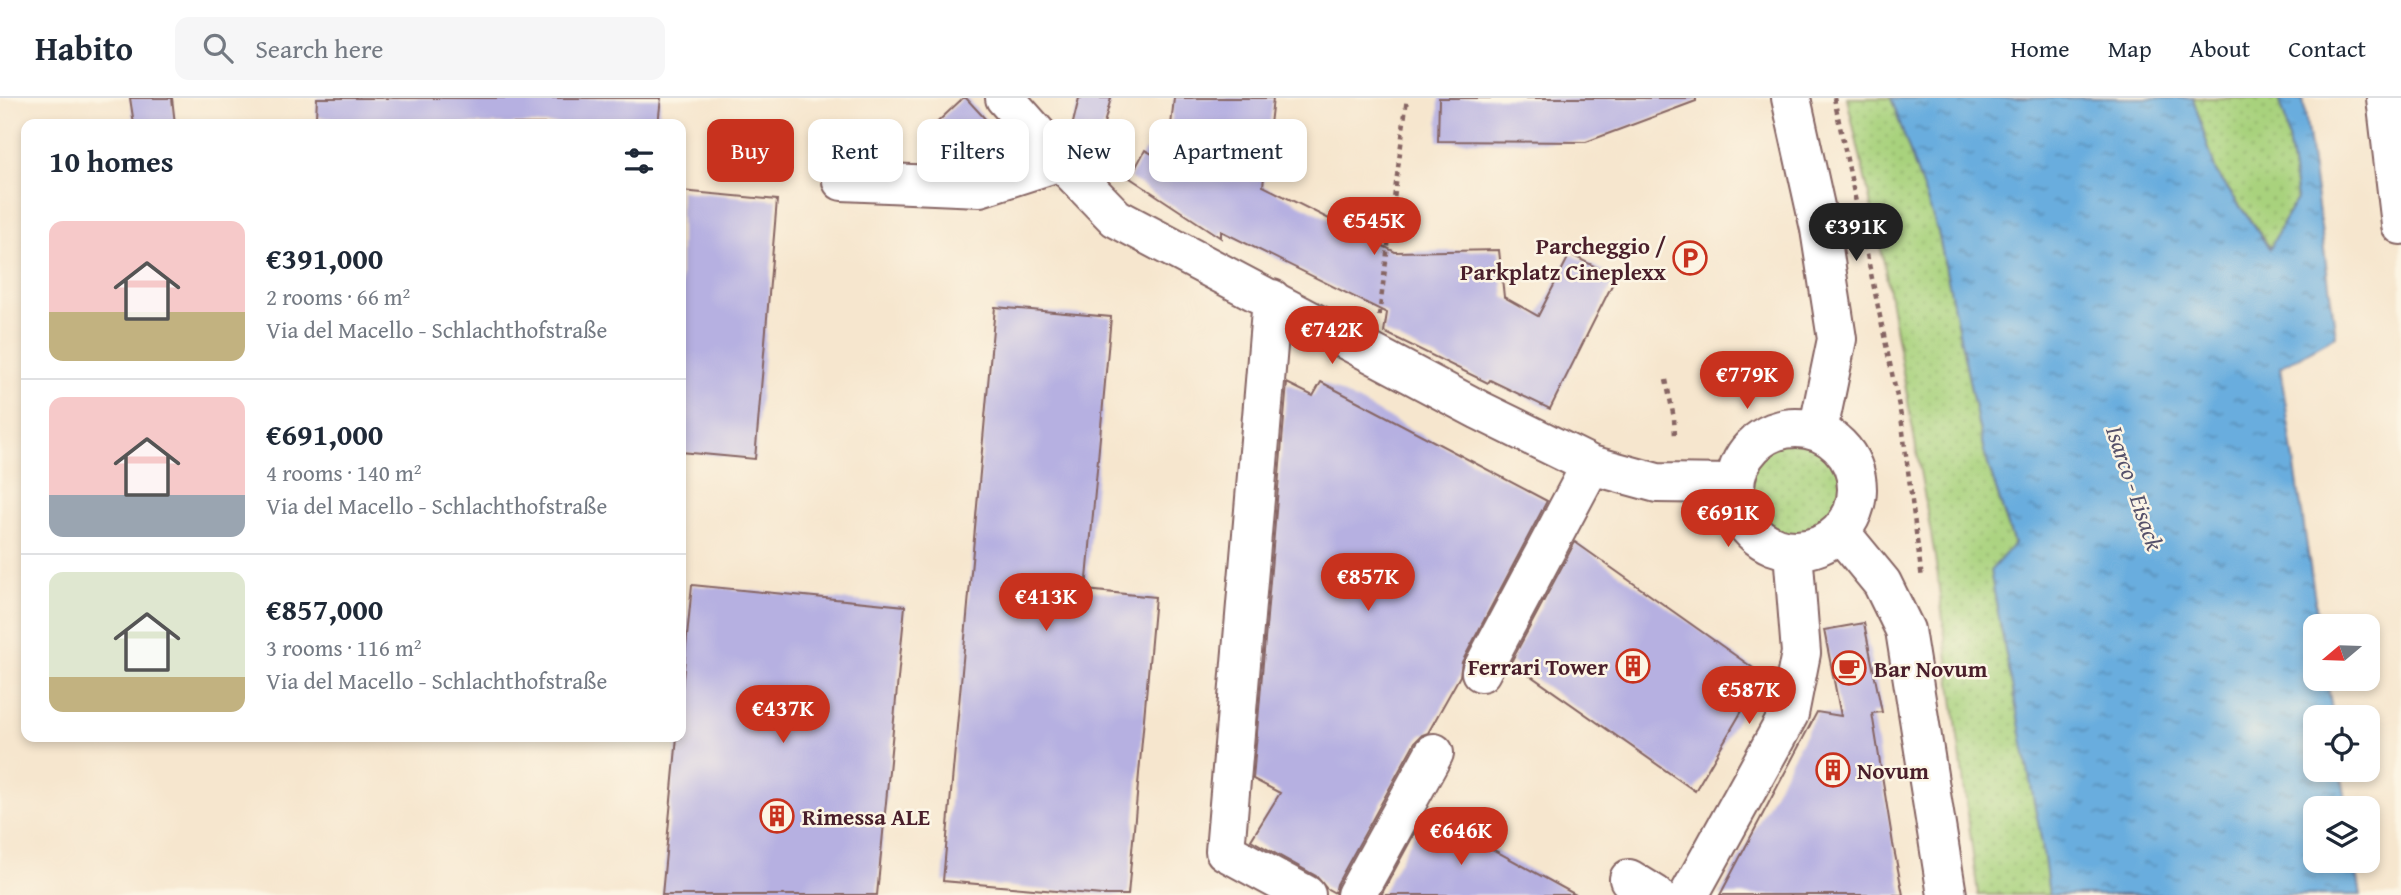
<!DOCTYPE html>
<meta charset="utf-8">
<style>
:root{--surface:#fff;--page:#f6f6f7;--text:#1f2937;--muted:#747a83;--line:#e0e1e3;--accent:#c8321e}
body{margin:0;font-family:"Gentium Book Plus",serif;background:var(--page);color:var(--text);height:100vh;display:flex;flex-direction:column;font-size:26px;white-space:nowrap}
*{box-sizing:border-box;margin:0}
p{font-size:23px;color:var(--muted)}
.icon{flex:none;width:38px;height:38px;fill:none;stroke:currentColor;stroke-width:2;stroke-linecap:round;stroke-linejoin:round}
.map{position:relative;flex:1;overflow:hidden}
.sheet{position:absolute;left:21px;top:21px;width:665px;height:623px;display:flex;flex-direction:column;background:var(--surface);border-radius:14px;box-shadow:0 4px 10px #0003}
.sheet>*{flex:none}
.hud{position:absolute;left:707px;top:21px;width:665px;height:63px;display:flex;gap:14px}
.needle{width:46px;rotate:251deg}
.controls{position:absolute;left:2303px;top:516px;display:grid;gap:14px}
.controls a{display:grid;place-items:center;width:77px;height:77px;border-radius:14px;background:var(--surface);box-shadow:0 4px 10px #0003;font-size:35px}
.price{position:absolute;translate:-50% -60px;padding:0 16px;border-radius:24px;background:var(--accent);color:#fff;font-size:23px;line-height:46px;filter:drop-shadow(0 2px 4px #0008)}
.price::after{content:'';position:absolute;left:50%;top:42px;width:21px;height:16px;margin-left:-10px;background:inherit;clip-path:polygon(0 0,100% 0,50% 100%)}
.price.selected{background:#222;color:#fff}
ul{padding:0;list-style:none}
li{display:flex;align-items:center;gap:21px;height:175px;padding:0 28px}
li+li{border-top:2px solid var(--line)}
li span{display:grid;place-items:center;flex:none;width:196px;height:140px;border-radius:14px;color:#555}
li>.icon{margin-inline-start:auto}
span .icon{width:84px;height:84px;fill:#fffc;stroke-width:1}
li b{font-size:30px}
h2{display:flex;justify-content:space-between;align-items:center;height:84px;padding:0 28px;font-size:30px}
.chip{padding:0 24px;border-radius:14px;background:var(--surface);box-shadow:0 4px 10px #0003;font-size:24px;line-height:63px}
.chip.selected{background:var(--accent);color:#fff}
header{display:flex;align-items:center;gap:42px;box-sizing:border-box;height:98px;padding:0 35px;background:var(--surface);border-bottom:2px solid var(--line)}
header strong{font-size:33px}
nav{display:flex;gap:38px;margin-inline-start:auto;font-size:24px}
.search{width:490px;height:63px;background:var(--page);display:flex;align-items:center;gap:18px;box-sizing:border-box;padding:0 24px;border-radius:14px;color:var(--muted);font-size:26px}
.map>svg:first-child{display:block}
.grass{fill:url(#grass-dots);stroke:#797854;stroke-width:2}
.water{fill:url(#water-ripples);stroke:#5a6684;stroke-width:2}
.building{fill:#b6b0e1}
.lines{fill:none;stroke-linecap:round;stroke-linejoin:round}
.minor-casing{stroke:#866564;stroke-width:42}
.major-casing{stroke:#866564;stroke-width:42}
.path{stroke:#866564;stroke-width:4.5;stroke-dasharray:5 5;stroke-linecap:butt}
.minor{stroke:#fff;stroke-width:38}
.major{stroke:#fff;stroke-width:38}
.labels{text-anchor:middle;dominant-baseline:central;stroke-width:5;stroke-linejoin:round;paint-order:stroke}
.poi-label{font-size:23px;font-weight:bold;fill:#4a1f2b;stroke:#fcf5e5;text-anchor:start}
.water-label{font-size:24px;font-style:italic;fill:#55516a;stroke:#fcf5e5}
</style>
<header>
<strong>Habito</strong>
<div class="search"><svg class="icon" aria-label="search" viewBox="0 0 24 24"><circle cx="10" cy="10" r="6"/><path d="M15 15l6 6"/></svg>Search here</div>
<nav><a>Home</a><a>Map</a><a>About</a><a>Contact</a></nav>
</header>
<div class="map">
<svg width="2401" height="797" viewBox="0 0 2401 797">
<defs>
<pattern id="grass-dots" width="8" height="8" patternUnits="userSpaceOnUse" patternTransform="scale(1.75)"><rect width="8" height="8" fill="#a8d27d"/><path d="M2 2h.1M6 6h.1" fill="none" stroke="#92b46c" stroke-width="1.8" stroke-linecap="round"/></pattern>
<pattern id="water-ripples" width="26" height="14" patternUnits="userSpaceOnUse" patternTransform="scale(1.75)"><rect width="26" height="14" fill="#69adde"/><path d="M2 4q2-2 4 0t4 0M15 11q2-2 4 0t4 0" fill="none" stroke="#588cb4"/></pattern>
</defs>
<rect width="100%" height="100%" fill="#fcf5e5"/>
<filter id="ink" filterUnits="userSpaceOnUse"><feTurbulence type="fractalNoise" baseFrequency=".0143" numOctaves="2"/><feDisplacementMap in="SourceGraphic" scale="14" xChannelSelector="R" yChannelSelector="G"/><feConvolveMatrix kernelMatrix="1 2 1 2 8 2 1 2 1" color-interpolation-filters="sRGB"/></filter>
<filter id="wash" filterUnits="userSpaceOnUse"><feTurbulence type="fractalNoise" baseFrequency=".00686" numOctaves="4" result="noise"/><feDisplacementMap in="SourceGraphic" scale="28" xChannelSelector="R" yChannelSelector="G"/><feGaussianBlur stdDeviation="1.57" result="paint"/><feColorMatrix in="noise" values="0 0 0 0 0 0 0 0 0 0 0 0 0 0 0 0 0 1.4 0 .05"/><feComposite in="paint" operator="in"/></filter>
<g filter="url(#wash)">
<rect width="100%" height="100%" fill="#f6e6ce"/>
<!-- grass -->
<path class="grass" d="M 1847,0 L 1891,0 L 1938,134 L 1984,354 L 2014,447 L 2049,797 L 1978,797 L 1935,459 L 1884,165 Z
M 2193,0 L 2279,0 L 2285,20 L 2297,101 L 2283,124 L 2271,151 L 2216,74 Z
M1743 390a51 51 0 1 1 102 0a51 51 0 1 1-102 0Z"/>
<!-- water -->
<path class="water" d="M 1891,0 L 2193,0 L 2216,74 L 2270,151 L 2283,124 L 2297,101 L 2285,20 L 2279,0 L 2303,0 L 2336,238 L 2280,269 L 2319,528 L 2315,528 L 2315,581 L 2327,581 L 2333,619 L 2315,620 L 2315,672 L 2341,672 L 2347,710 L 2315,710 L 2315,763 L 2355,763 L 2361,797 L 2049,797 L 2042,746 L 1990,473 L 2014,446 L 1984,354 L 1938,134 Z"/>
<g id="blocks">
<!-- building -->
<path class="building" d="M 130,0 L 172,0 L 175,26 L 134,26 Z
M 317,0 L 661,0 L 658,26 L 391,26 L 316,19 Z
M 963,0 L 966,0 L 1001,38 L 970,67 L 961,66 L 929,32 Z
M 1079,0 L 1111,0 L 1102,33 L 1072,29 Z
M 1174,0 L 1273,0 L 1263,88 L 1395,154 L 1499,152 L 1504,199 L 1538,218 L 1570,156 L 1616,179 L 1550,311 L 1490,282 L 1488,285 L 1384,234 L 1387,215 L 1221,133 L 1221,140 L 1130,80 L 1145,52 L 1167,64 Z
M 1439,0 L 1696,0 L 1696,3 L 1586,44 L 1438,43 Z
M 681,93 L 777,102 L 755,361 L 681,354 Z
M 995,209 L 1111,219 L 1086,492 L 1155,499 L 1128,797 L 1102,797 L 943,783 Z
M 1321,284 L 1547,403 L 1462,564 L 1460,578 L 1428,635 L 1422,637 L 1415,644 L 1337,786 L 1335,795 L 1326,790 L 1316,778 L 1251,742 L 1280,695 L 1253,681 L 1287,285 L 1313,298 Z
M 1575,444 L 1763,577 L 1695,693 L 1511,564 Z
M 692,487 L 905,508 L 877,797 L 662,797 L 677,639 L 681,639 L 681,601 Z
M 1864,525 L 1882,614 L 1872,615 L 1893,746 L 1903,797 L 1720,797 L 1817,614 L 1841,618 L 1824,532 Z
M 1426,714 L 1461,734 L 1576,797 L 1381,797 Z"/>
</g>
</g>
<g filter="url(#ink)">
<use href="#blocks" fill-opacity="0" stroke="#866564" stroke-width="2"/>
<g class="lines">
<defs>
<path id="minor" d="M 1005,0 L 1061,63 L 1116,120 L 1479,312 L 1591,367 L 1657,385 L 1734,386
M 1791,0 L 1820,131 L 1837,241 L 1818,333
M 842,83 L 980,89 L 1061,63
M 1272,201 L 1225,753 L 1306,797
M1735 391a61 61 0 1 1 122 0a61 61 0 1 1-122 0Z
M 1840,434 L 1882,485 L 1905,532 L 1947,797
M 1481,574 L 1591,367
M 1629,781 L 1655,797
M 1356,797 L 1434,655
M 1689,797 L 1789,616 L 1801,555 L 1793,453"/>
<path id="major" d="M 2386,0 L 2401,127"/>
</defs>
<!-- minor casing -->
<use href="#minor" class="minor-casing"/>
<!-- major casing -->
<use href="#major" class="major-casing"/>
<!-- path -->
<path class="path" d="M 1834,0 L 1901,318 L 1922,481
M 1379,218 L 1407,0
M 1666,282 L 1674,320 L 1675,338"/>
<!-- minor -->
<use href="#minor" class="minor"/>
<!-- major -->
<use href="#major" class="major"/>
</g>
</g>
<!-- icons -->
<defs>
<symbol id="parking-ring" viewBox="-11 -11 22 22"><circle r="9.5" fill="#fcf5e5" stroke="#c8321e" stroke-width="1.5"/><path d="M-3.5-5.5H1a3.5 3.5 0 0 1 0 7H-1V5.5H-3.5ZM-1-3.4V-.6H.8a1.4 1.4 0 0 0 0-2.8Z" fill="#c8321e"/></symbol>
<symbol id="building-ring" viewBox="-11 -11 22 22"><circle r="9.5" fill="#fcf5e5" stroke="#c8321e" stroke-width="1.5"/><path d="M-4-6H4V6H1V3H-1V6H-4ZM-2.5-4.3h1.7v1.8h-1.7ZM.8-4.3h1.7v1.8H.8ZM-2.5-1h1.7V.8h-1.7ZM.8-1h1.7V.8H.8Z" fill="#c8321e"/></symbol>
<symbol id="cafe-ring" viewBox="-11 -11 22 22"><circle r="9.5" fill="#fcf5e5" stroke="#c8321e" stroke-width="1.5"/><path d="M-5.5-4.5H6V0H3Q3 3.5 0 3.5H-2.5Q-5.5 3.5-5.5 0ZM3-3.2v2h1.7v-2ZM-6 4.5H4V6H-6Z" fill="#c8321e"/></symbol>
</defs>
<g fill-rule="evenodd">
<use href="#parking-ring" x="1671" y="141" width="38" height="38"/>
<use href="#building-ring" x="1614" y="549" width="38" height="38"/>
<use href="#cafe-ring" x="1830" y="551" width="38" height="38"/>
<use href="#building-ring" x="1814" y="653" width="38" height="38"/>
<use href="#building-ring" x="758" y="699" width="38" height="38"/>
</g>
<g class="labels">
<!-- poi labels -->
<g class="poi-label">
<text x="1666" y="147" text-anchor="end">Parcheggio /<tspan x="1666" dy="26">Parkplatz Cineplexx</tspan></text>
<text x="1608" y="568" text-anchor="end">Ferrari Tower</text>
<text x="1874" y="570">Bar Novum</text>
<text x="1857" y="672">Novum</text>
<text x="802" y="718">Rimessa ALE</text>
</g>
<!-- water labels -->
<g class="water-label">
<text transform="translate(2135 390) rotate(71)">Isarco - Eisack</text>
</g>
</g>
</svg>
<div class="controls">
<a><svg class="needle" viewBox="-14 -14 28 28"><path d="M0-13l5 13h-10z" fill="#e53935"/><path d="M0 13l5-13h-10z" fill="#747a83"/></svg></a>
<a><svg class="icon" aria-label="locate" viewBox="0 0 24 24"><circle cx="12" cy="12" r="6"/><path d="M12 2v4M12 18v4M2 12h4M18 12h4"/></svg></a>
<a><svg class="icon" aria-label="layers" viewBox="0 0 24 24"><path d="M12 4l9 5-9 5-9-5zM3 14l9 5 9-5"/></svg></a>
</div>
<b class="price" style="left:1374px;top:159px">€545K</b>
<b class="price selected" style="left:1856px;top:165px">€391K</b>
<b class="price" style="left:1332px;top:268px">€742K</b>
<b class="price" style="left:1747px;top:313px">€779K</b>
<b class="price" style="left:1728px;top:451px">€691K</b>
<b class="price" style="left:1368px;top:515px">€857K</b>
<b class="price" style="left:1046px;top:535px">€413K</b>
<b class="price" style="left:1749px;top:628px">€587K</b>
<b class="price" style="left:783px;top:647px">€437K</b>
<b class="price" style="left:1461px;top:769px">€646K</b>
<div class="hud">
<a class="chip selected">Buy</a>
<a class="chip">Rent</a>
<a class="chip">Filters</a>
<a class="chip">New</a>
<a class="chip">Apartment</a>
</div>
<section class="sheet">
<h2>10 homes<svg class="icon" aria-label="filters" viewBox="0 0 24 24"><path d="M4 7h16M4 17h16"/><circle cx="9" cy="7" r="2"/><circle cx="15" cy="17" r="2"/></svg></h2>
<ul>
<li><span style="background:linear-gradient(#f6c9c9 65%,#c2b280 0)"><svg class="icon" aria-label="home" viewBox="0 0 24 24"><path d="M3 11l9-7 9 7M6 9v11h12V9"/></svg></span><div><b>€391,000</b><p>2 rooms · 66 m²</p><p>Via del Macello - Schlachthofstraße</p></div></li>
<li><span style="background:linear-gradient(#f6c9c9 70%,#9aa5b1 0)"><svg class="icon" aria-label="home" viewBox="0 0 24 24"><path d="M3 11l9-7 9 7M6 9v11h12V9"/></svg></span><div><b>€691,000</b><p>4 rooms · 140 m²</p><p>Via del Macello - Schlachthofstraße</p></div></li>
<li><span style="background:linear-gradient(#dfe7d0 75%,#c2b280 0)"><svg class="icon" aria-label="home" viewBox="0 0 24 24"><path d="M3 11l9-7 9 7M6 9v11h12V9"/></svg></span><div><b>€857,000</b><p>3 rooms · 116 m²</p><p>Via del Macello - Schlachthofstraße</p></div></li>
</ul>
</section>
</div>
